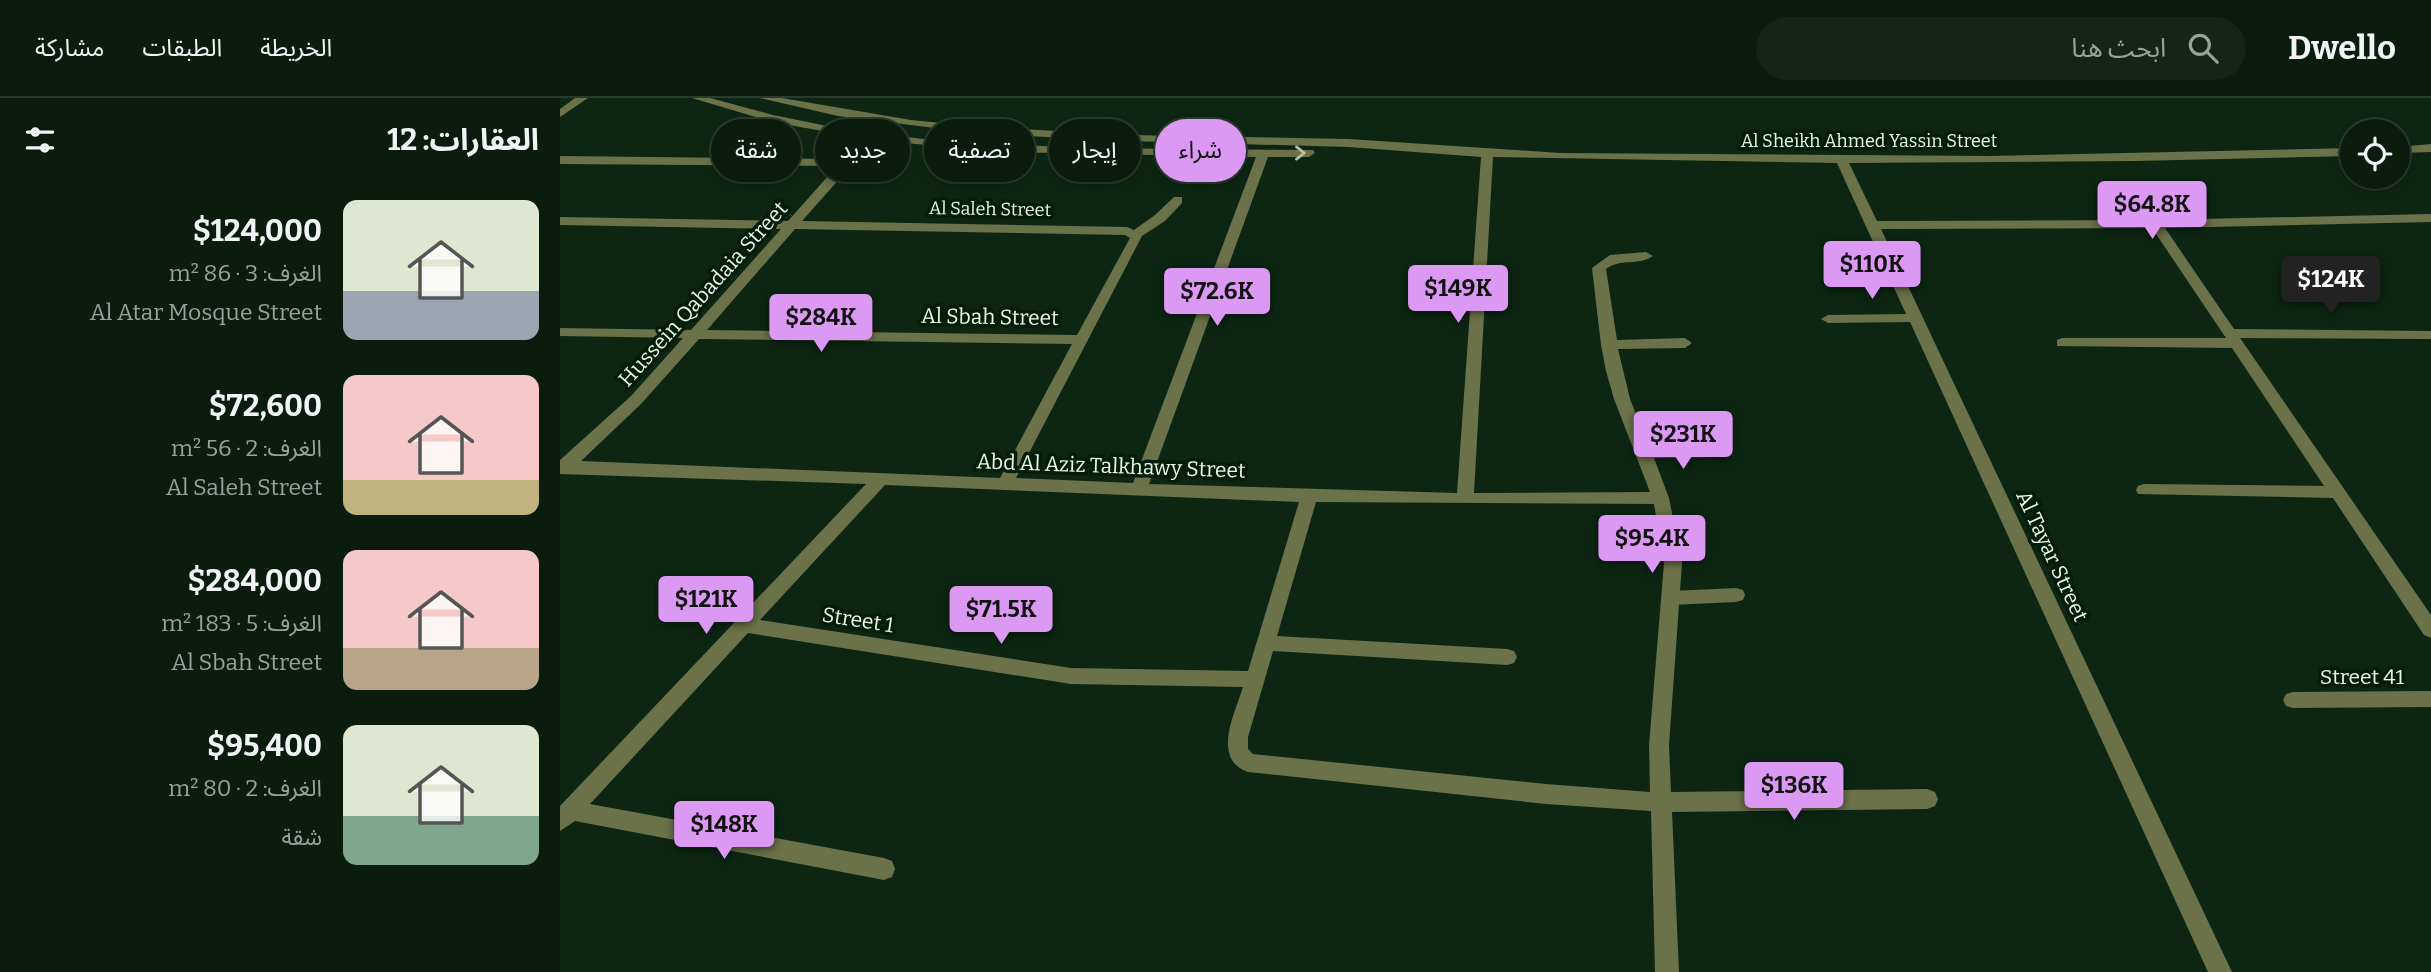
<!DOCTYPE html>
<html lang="ar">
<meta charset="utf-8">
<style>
:root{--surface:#0a1c0e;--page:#132517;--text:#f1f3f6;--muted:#99a19e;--line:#2a3a2e;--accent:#dc99f4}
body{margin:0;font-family:Bitter,"Noto Sans Arabic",serif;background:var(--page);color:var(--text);direction:rtl;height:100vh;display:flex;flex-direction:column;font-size:26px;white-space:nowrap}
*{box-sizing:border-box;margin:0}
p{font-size:23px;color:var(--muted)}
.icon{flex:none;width:38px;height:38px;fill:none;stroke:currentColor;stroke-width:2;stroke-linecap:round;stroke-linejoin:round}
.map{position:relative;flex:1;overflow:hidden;direction:ltr}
.sheet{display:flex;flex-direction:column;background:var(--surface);width:560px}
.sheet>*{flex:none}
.banner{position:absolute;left:21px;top:21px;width:665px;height:63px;direction:rtl;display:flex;gap:14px}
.tools{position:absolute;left:1780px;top:21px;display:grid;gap:14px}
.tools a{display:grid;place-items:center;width:70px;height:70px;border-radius:50%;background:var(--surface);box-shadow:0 4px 10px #0003,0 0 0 2px var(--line);font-size:35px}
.price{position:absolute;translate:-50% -60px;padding:0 16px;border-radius:7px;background:var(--accent);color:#111;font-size:23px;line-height:46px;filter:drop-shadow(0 2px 4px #0008)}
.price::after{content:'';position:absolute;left:50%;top:42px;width:21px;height:16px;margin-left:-10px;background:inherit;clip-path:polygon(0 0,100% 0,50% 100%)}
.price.current{background:#222;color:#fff}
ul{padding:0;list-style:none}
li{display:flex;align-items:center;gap:21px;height:175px;padding:0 21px}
li span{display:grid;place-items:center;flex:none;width:196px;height:140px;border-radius:14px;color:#555}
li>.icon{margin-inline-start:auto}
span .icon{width:84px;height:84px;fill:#fffc;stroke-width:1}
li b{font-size:30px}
h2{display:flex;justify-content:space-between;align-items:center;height:84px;padding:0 21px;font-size:30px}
.pill{padding:0 24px;border-radius:32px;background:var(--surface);box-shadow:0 4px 10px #0003,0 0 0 2px var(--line);font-size:24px;line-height:63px}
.pill.current{background:var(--accent);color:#111}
header{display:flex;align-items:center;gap:42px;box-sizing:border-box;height:98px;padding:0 35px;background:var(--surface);border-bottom:2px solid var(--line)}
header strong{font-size:33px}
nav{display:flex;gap:38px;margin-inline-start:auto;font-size:24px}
.search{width:490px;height:63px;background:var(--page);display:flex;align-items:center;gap:18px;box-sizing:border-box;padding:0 24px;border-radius:38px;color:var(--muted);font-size:26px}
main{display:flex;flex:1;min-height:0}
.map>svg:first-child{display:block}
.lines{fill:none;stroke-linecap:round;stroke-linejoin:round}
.lane{fill:#6b7148;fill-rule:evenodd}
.street{fill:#6b7148;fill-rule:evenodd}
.oneway{stroke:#b6c1a9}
.labels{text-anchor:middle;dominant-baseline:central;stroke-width:7;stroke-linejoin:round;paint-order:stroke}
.far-street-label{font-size:18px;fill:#e8f7ea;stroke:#041d0a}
.street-label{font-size:21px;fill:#e8f7ea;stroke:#041d0a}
</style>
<header>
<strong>Dwello</strong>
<div class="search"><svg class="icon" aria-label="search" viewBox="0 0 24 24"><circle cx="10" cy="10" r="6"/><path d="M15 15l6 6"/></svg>ابحث هنا</div>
<nav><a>الخريطة</a><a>الطبقات</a><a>مشاركة</a></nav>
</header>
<main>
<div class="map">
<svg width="1871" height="874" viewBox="0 0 1871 874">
<rect width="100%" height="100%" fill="#0d2613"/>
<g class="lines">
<!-- lane -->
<path class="lane" d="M 15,0 L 28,0 L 0,19 L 0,11 Z
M 1176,490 L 1183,492 L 1185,497 L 1183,502 L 1176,504 L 1111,507 L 1104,505 L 1102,500 L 1104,495 L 1111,493 Z"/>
<!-- street -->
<path class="street" d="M 132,0 L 150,0 L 213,17 L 287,32 L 364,41 L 518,50 L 753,52 L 755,55 L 749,59 L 708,59 L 589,386 L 897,395 L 921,59 L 789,49 L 569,43 L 423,36 L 278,18 L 200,0 L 222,0 L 351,22 L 423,29 L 569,37 L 789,41 L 1000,55 L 1429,58 L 1792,50 L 1792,58 L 1575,63 L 1289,65 L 1317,123 L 1596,122 L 1871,116 L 1871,124 L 1605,130 L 1674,231 L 1871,233 L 1871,241 L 1680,240 L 1871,517 L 1871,540 L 1864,537 L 1773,400 L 1578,396 L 1576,392 L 1578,388 L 1584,386 L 1764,388 L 1672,250 L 1497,248 L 1497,242 L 1502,240 L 1666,240 L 1592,130 L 1321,131 L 1672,874 L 1648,874 L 1350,224 L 1268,225 L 1261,221 L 1268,217 L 1346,216 L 1277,65 L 933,59 L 914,395 L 1090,394 L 1054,301 L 1046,273 L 1041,247 L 1032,170 L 1050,157 L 1086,154 L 1093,158 C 1079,168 1060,160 1046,171 L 1057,242 L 1125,240 L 1132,245 L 1125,250 L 1058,251 L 1070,301 L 1089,349 L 1161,347 L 1169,353 L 1161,359 L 1094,360 L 1109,400 L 1122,465 L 1109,647 L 1111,694 L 1367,691 L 1375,694 L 1378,701 L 1375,708 L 1367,711 L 1112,714 L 1119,874 L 1095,874 L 1091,713 L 986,706 L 688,674 C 651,661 675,615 683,589 L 511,586 L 188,535 L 30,706 L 324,760 L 332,763 L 335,771 L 332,779 L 324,782 L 15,723 L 0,733 L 0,708 L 306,386 L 0,376 L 0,362 L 71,298 L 123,240 L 0,238 L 0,230 L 131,232 L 221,131 L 0,127 L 0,119 L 228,123 L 277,68 L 0,66 L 0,58 L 284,61 L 302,40 L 212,24 ZM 314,42 L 440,54 L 696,59 L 573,385 L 456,380 L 582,138 L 605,123 L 622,105 L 622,99 L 614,99 L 595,117 L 574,132 L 567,129 L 242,123 ZM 235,131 L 565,137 L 570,140 L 517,237 L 147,232 ZM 139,241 L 512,246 L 440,380 L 21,363 L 81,306 ZM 325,387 L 739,404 L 688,573 L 511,570 L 200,522 ZM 756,404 L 1094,406 L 1104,465 L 1089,647 L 1090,694 L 986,686 L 693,656 L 688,651 L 688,639 L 713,553 L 947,567 L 954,565 L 957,559 L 954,553 L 947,551 L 717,538 Z
M 1871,46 L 1871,54 L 1838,55 L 1838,49 Z
M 1871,593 L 1871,609 L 1733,610 L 1726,608 L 1723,602 L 1726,596 L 1733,594 Z"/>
</g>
<!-- one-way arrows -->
<defs><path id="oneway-chevron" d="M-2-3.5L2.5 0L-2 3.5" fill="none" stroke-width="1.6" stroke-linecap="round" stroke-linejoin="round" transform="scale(1.75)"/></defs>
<use class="oneway" href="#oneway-chevron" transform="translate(740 55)"/>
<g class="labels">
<!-- far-street labels -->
<g class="far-street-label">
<text x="1309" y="43">Al Sheikh Ahmed Yassin Street</text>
<text transform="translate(430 111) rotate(1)">Al Saleh Street</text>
</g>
<!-- street labels -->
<g class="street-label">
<text transform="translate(143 196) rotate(-48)">Hussein Qabadaia Street</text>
<text transform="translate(430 219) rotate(1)">Al Sbah Street</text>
<text transform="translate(551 368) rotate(2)">Abd Al Aziz Talkhawy Street</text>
<text transform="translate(1492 458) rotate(65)">Al Tayar Street</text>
<text transform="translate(298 522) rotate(9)">Street 1</text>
<text x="1802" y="579">Street 41</text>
</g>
</g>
</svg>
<div class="tools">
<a><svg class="icon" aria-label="locate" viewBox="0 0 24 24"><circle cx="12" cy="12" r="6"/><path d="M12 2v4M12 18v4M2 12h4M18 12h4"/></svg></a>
</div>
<b class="price" style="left:1592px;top:143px">$64.8K</b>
<b class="price" style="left:1312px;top:203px">$110K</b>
<b class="price current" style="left:1771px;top:218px">$124K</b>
<b class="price" style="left:898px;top:227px">$149K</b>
<b class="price" style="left:657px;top:230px">$72.6K</b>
<b class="price" style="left:261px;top:256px">$284K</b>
<b class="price" style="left:1123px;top:373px">$231K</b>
<b class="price" style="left:1092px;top:477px">$95.4K</b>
<b class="price" style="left:146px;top:538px">$121K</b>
<b class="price" style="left:441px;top:548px">$71.5K</b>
<b class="price" style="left:1234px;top:724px">$136K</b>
<b class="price" style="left:164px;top:763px">$148K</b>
<div class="banner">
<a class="pill current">شراء</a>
<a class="pill">إيجار</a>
<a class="pill">تصفية</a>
<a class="pill">جديد</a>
<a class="pill">شقة</a>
</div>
</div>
<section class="sheet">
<h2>العقارات: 12<svg class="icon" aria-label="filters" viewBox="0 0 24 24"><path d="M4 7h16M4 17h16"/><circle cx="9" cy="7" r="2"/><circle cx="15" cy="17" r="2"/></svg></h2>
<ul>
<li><span style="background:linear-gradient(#dfe7d0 65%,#9aa5b1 0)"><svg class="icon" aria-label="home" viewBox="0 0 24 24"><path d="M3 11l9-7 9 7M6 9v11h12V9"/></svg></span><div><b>$124,000</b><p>الغرف: 3 · 86 m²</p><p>Al Atar Mosque Street</p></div></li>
<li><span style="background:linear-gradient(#f6c9c9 75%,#c2b280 0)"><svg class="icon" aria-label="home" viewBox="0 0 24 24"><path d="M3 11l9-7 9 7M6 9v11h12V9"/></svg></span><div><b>$72,600</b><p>الغرف: 2 · 56 m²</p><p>Al Saleh Street</p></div></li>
<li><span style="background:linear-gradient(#f6c9c9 70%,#b9a48a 0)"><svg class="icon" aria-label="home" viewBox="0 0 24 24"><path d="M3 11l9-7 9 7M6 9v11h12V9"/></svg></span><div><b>$284,000</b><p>الغرف: 5 · 183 m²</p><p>Al Sbah Street</p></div></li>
<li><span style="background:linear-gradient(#dfe7d0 65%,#7fa58c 0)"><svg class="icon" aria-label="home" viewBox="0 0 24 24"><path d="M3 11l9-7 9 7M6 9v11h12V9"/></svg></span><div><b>$95,400</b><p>الغرف: 2 · 80 m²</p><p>شقة</p></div></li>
</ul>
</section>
</main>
